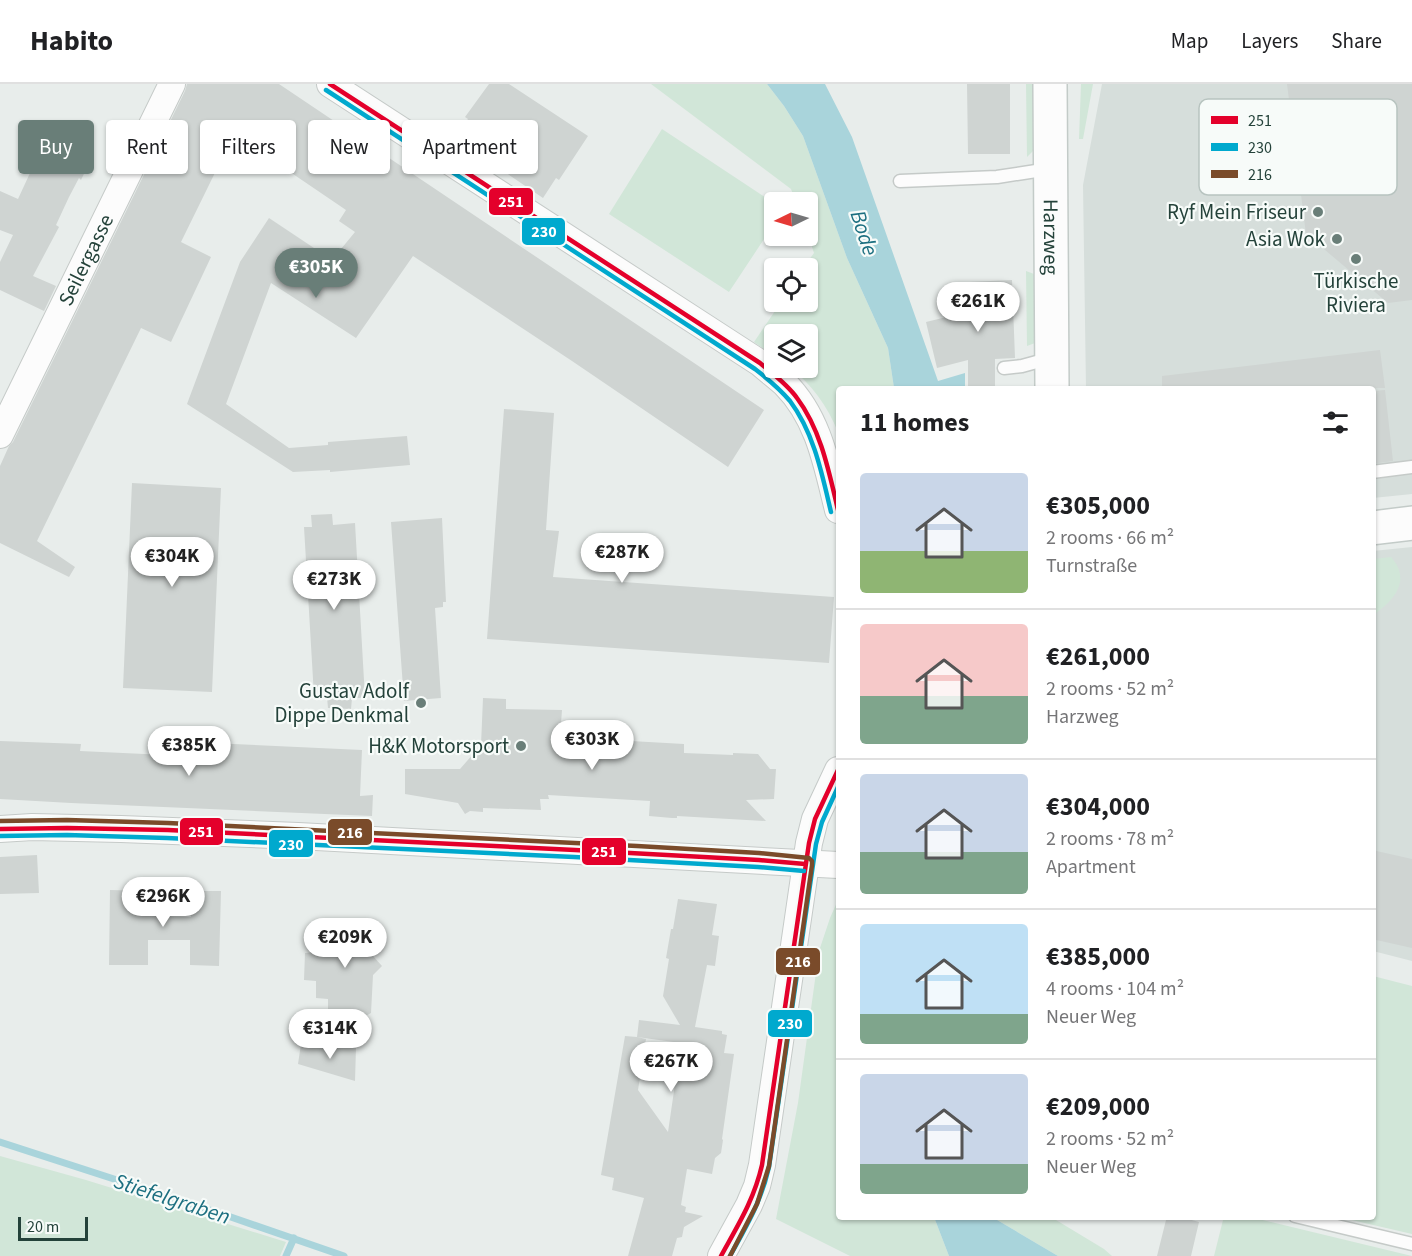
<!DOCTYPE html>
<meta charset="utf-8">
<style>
:root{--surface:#fff;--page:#f2f2f2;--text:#202124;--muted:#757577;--line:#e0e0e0;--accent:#697e78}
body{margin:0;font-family:"Source Sans 3",sans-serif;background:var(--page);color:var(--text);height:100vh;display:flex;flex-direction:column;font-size:22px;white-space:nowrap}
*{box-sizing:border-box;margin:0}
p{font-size:20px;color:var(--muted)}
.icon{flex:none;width:33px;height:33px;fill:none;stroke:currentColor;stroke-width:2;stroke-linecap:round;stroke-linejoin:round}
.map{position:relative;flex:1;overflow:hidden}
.panel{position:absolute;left:836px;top:302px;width:540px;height:834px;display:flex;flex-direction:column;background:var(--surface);border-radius:6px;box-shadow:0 2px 4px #0004}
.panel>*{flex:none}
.banner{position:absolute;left:18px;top:36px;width:570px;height:54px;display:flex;gap:12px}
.needle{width:39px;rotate:265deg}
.buttons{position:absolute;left:764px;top:108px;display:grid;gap:12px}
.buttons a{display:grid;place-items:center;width:54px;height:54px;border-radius:6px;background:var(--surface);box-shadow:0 2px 4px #0004;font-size:30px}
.scale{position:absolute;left:18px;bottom:15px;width:70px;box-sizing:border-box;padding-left:6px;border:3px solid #24423a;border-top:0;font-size:16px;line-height:21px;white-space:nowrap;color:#24423a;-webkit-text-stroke:4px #f7fbf9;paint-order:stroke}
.price{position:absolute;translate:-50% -51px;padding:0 14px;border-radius:21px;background:#fff;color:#222;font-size:20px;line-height:39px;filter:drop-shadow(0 2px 3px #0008)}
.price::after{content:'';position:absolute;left:50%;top:36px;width:18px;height:14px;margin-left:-9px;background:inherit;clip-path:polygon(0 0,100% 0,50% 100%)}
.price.on{background:var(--accent);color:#fff}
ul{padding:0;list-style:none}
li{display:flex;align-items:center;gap:18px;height:150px;padding:0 24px}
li+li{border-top:2px solid var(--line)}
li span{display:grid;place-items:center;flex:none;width:168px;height:120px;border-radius:6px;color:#555}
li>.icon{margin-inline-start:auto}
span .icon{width:72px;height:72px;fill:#fffc;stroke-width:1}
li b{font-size:26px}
h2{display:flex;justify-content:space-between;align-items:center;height:72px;padding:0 24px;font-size:26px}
.chip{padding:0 21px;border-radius:6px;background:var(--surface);box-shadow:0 2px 4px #0004;font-size:21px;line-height:54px}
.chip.on{background:var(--accent);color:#fff}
header{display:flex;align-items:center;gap:36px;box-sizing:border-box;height:84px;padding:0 30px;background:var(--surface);border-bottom:2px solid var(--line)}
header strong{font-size:28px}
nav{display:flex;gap:33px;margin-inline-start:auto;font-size:21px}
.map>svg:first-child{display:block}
.built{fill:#d6dedb}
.green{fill:#d1e6d8}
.water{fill:#a9d4db}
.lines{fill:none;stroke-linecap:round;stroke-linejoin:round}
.stream{stroke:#a9d4db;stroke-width:7}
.building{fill:#cfd4d2;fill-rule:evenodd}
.service-casing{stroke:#c5cac8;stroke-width:15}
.minor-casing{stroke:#c5cac8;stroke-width:28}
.secondary-casing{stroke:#c3cbc8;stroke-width:36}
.service{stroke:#fcfcfc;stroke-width:12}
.minor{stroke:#fcfcfc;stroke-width:26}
.secondary{stroke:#fcfcfc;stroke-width:33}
.bus-1-casing{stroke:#f7fbf9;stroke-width:9}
.bus-2-casing{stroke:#f7fbf9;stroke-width:9}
.bus-3-casing{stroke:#f7fbf9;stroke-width:9}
.bus-1{stroke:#e4002b;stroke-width:4.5}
.bus-2{stroke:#00a9ce;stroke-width:4.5}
.bus-3{stroke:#7a4b2a;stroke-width:4.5}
.poi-dot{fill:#697e78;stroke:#f7fbf9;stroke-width:2}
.labels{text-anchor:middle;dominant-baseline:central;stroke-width:4.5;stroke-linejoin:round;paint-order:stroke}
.poi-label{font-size:21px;fill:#24423a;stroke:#f7fbf9;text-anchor:end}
.street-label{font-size:21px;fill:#24423a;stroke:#f7fbf9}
.water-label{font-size:22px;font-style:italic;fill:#1c6f80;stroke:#f7fbf9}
.key{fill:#f7fbf9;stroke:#b8c4c0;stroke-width:1.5}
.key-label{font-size:16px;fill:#24423a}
.line-badge{stroke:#f7fbf9;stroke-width:2}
.badge-label{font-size:16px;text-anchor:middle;font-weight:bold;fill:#fff}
</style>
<header>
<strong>Habito</strong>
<nav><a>Map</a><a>Layers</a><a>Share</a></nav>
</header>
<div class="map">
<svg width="1412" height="1172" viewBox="0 0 1412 1172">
<rect width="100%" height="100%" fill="#e8edeb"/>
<!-- built -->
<path class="built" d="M 1102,0 L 1412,0 L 1412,410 L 1373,414 L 1372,304 L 1086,304 L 1083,101 Z
M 1412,463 L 1412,877 L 1373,867 L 1373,467 Z"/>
<!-- green -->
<path class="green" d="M 651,0 L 767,0 L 784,22 L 803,52 L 847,174 L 888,264 L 894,304 L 838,304 L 838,348 C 828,323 811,299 790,284 L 807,284 L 807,250 L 774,250 L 774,272 L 754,258 L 781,218 L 807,218 L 807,184 L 803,184 L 814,169 L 807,148 L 807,118 L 796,118 L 791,105 Z
M 1026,0 L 1033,0 L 1034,66 L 1027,73 Z
M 1081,0 L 1093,0 L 1083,55 L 1079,55 Z
M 662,45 L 774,119 L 774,140 L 729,208 L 609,130 Z
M 1026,187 L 1034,190 L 1035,259 L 1027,262 Z
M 1391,473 C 1412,496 1394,517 1373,531 L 1373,475 Z
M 838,816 L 838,1132 L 934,1133 L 949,1172 L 850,1172 L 776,1135 L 798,1019 L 819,867 L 830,834 Z
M 1373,892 L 1412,902 L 1412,1150 L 1339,1133 L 1372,1132 Z
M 0,1072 L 86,1096 L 286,1158 L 280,1172 L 0,1172 Z
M 1224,1132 L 1250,1133 L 1412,1172 L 1214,1172 Z
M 992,1133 L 1051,1133 L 1104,1165 L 1112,1172 L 1058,1172 Z"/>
<!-- water -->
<path class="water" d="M 767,0 L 825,0 L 852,53 L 938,297 L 965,289 L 965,304 L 894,304 L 888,264 L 847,174 L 803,52 L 784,22 Z
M 934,1133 L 992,1133 L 1058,1172 L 949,1172 Z"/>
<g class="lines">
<!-- stream -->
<path class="stream" d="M 0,1058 L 225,1131 L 344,1172
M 286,1172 L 294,1154"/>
</g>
<!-- building -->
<path class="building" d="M 187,0 L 279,0 L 764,326 L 728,383 L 572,277 L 413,172 L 356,254 L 271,199 L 226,320 L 289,364 L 328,361 L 328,358 L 407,352 L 410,381 L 330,388 L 330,386 L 293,388 L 187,320 L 240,178 L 269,134 L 332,176 L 355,148 L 339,137 L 346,126 L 234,50 L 181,158 L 211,173 L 171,258 L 141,244 L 37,457 L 75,483 L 69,493 L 0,459 L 0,382 L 9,362 L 13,358 L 185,7 Z
M 489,0 L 509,0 L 588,52 L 559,96 L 556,94 L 543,114 L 455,54 L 468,35 L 465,33 Z
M 967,0 L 1010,0 L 1010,70 L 968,70 Z
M 1287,0 L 1412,0 L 1412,216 L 1388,219 L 1306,150 Z
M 41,46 L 93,71 L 81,96 L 79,94 L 69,113 L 56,141 L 59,143 L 33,192 L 56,202 L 44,227 L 0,206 L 0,178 L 13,151 L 0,146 L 0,107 L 18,115 L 36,76 L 29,73 Z
M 1012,196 L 1015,274 L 995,275 L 995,304 L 968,304 L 968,276 L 937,284 L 926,238 L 971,227 L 969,198 Z
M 1380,266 L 1385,304 L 1162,304 L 1162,292 Z
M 1385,306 L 1393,377 L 1372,380 L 1372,307 Z
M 504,325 L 554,329 L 546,446 L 559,447 L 553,493 L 834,513 L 829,579 L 487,555 Z
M 132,399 L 221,404 L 212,608 L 123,604 Z
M 332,430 L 333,441 L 355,439 L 365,614 L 352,614 L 351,625 L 328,624 L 327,613 L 314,612 L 304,443 L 312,443 L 311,431 Z
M 442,434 L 446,518 L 443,518 L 443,523 L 435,524 L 441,614 L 404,617 L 391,438 Z
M 483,614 L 506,615 L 506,625 L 562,626 L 560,653 L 684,660 L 684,669 L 733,671 L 733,669 L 758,670 L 770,685 L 776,685 L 774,715 L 746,716 L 766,737 L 677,732 L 677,734 L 672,734 L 649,732 L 650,717 L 548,711 L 549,715 L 540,715 L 541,726 L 483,724 L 483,728 L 470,727 L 465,730 L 458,719 L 405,710 L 405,685 L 460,685 L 481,661 Z
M 0,657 L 81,660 L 80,667 L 166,671 L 167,657 L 362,666 L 360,712 L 373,711 L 372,732 L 71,719 L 0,715 Z
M 1372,766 L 1412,775 L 1412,864 L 1372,855 Z
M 37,771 L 39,809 L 0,810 L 0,773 Z
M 110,806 L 149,807 L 148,832 L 191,833 L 192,807 L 221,807 L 219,882 L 190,881 L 190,856 L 148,856 L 148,881 L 109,881 Z
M 678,815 L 717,820 L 712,851 L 719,852 L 715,882 L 707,881 L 695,943 L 722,947 L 722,950 L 727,951 L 724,969 L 734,970 L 722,1055 L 723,1056 L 721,1069 L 715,1074 L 712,1090 L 687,1085 L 681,1121 L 686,1123 L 685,1128 L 703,1132 L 684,1143 L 682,1153 L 677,1154 L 672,1172 L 628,1172 L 644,1114 L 612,1106 L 614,1094 L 601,1091 L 625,952 L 637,953 L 639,936 L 680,941 L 663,912 L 669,875 L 666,874 L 671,845 L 673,845 ZM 637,953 L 681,959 L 668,1048 L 638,1006 L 646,955 Z
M 362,835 L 368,835 L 374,839 L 373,872 L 382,882 L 373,891 L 371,929 L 362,934 L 346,926 L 328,926 L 328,915 L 316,914 L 316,897 L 304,896 L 305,869 L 318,868 L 318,859 Z
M 301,960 L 356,964 L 355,997 L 298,980 Z
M 1167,1132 L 1177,1132 L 1199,1138 L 1191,1172 L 1157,1172 Z"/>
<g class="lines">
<defs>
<path id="service" d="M 900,97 L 997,93 L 1049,85
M 1004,284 L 1022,282 L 1051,274
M 1372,388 L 1412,383
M 1295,1132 L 1412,1160"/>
<g id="minor">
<path d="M 330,0 L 760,279 C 768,286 777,293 785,300 C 819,334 827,382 838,426"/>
<path id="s1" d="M 0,351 L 172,0"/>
<path d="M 0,745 L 32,743 L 121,745 L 298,752 L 838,781"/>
<path d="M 721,1172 L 749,1121 L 757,1102 L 762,1081 L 809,759 L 815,735 L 838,686"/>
</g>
<g id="secondary">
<path id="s2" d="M 1050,0 L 1052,304"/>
<path d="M 1372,444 L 1412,439"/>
</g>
</defs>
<!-- service casing -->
<use href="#service" class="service-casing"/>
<!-- minor casing -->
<use href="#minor" class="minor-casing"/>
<!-- secondary casing -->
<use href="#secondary" class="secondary-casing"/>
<!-- service -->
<use href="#service" class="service"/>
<!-- minor -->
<use href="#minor" class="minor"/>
<!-- secondary -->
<use href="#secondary" class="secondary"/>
<defs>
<path id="bus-1" d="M 330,0 L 760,279 C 773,290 787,300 797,314 C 821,346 829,388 838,426
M 0,745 L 67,744 L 168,746 L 575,766 L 759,776 L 805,780
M 721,1172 C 738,1141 754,1116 762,1081 L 809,759 L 815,735 L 838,686"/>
<path id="bus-2" d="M 326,6 L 755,285 C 768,295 780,305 790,317 C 814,349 822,390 831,428
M 0,752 L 67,751 L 167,754 L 574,773 L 758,783 L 804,787
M 730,1172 C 747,1141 761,1118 769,1083 L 816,760 L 822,738 L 838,703"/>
<path id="bus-3" d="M 0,737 L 67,736 L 168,739 L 637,762 L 759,769 L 809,774 L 812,777 L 812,781 L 769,1082 L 757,1120 L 730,1172"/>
</defs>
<!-- bus-1 casing -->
<use href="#bus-1" class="bus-1-casing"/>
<!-- bus-2 casing -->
<use href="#bus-2" class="bus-2-casing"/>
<!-- bus-3 casing -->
<use href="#bus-3" class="bus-3-casing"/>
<!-- bus-1 -->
<use href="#bus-1" class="bus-1"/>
<!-- bus-2 -->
<use href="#bus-2" class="bus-2"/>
<!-- bus-3 -->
<use href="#bus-3" class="bus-3"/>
</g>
<!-- markers -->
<g class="poi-dot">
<circle cx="1318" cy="128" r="6"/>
<circle cx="1337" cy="155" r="6"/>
<circle cx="1356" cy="175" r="6"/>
<circle cx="421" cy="619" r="6"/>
<circle cx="521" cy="662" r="6"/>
</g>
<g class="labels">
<!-- poi labels -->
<g class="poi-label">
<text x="1306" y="128">Ryf Mein Friseur</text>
<text x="1325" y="155">Asia Wok</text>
<text x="1356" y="197" text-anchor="middle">Türkische<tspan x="1356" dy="24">Riviera</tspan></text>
<text x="409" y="607">Gustav Adolf<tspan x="409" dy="24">Dippe Denkmal</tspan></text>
<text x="509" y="662">H&amp;K Motorsport</text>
</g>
<!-- street labels -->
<g class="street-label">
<text stroke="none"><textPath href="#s2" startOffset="153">Harzweg</textPath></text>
<text stroke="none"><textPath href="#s1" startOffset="195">Seilergasse</textPath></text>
</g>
<!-- water labels -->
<g class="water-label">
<text transform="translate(864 149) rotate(72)">Bode</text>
<text transform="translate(172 1115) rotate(18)">Stiefelgraben</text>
</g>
</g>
<!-- legend -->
<rect x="1199" y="15" width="198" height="96" rx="9" class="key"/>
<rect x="1211" y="32" width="27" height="8" fill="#e4002b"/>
<rect x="1211" y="59" width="27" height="8" fill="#00a9ce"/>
<rect x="1211" y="86" width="27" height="8" fill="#7a4b2a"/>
<g class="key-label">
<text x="1248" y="42">251</text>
<text x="1248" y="69">230</text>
<text x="1248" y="96">216</text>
</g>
<g class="line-badge">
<rect x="488" y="103" width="46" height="29" rx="6" fill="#e4002b"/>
<rect x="521" y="133" width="45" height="29" rx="6" fill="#00a9ce"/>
<rect x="179" y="733" width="45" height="29" rx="6" fill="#e4002b"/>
<rect x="327" y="734" width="46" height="28" rx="6" fill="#7a4b2a"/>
<rect x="268" y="745" width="46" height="29" rx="6" fill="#00a9ce"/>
<rect x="581" y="753" width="46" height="29" rx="6" fill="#e4002b"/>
<rect x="775" y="863" width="46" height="29" rx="6" fill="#7a4b2a"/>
<rect x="767" y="925" width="46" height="29" rx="6" fill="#00a9ce"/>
</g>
<g class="badge-label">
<text x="511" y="123">251</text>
<text x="544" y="153">230</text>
<text x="201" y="753">251</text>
<text x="350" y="754">216</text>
<text x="291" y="766">230</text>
<text x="604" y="773">251</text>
<text x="798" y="883">216</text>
<text x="790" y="945">230</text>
</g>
</svg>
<div class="buttons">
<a><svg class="needle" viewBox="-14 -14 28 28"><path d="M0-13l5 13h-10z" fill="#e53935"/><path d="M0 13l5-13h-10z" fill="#757577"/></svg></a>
<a><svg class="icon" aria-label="locate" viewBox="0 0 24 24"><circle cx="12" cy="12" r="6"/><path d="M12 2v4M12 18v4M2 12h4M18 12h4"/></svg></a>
<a><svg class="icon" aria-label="layers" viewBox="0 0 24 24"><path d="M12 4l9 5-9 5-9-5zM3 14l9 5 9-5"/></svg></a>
</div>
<div class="scale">20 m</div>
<b class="price on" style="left:316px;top:215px">€305K</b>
<b class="price" style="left:978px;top:249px">€261K</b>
<b class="price" style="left:622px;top:500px">€287K</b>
<b class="price" style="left:172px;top:504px">€304K</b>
<b class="price" style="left:334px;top:527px">€273K</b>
<b class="price" style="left:592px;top:687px">€303K</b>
<b class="price" style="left:189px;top:693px">€385K</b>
<b class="price" style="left:163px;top:844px">€296K</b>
<b class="price" style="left:345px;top:885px">€209K</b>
<b class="price" style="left:330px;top:976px">€314K</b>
<b class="price" style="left:671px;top:1009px">€267K</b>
<div class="banner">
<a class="chip on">Buy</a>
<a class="chip">Rent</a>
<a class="chip">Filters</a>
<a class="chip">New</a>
<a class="chip">Apartment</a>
</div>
<section class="panel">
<h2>11 homes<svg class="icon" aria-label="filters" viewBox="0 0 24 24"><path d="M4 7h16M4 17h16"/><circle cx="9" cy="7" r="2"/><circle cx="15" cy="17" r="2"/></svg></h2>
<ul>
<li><span style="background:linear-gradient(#c9d6e8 65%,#8fb573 0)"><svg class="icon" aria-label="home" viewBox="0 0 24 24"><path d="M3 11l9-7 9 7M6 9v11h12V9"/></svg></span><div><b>€305,000</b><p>2 rooms · 66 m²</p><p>Turnstraße</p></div></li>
<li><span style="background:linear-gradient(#f6c9c9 60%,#7fa58c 0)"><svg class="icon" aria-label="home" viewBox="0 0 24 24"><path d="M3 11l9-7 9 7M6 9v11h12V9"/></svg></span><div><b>€261,000</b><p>2 rooms · 52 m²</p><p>Harzweg</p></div></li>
<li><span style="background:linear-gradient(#c9d6e8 65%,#7fa58c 0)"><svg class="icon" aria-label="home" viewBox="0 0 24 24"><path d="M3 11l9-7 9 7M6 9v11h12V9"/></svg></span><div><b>€304,000</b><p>2 rooms · 78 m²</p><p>Apartment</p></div></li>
<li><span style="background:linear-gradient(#bfe0f5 75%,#7fa58c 0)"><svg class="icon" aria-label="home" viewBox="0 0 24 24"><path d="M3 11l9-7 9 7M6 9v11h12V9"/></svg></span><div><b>€385,000</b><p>4 rooms · 104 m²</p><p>Neuer Weg</p></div></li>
<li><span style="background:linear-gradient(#c9d6e8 75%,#7fa58c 0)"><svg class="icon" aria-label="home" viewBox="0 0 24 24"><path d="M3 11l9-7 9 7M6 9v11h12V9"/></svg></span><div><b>€209,000</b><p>2 rooms · 52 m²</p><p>Neuer Weg</p></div></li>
</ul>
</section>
</div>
